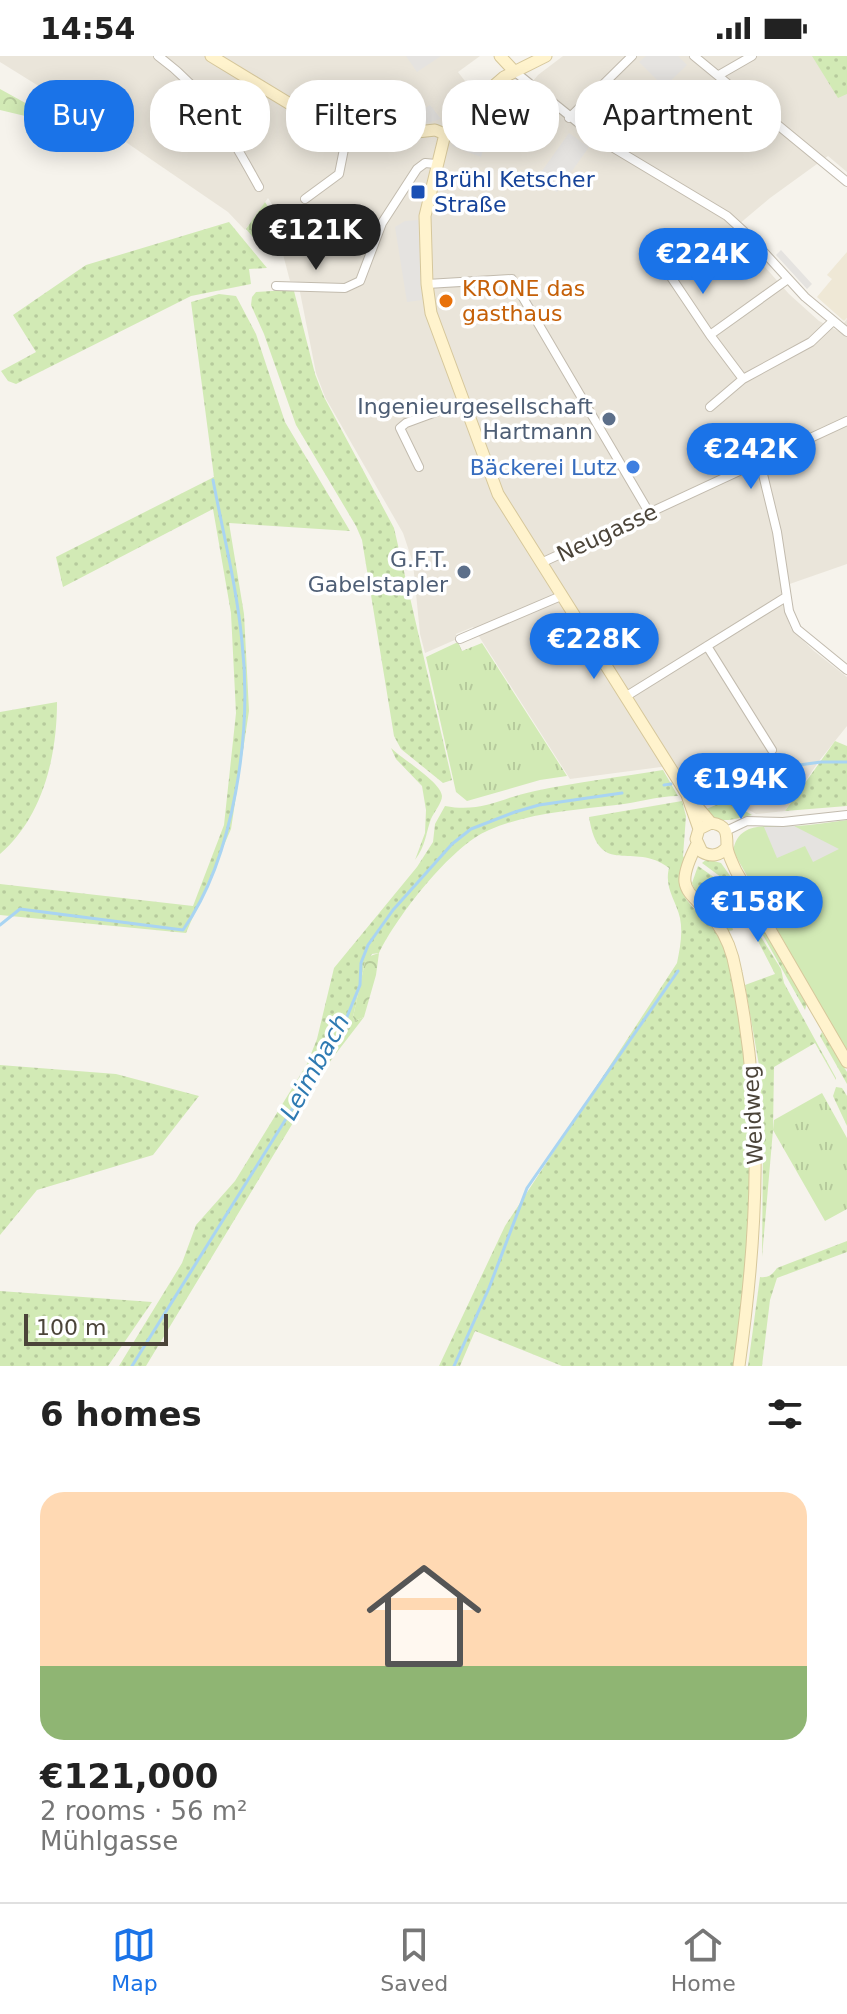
<!DOCTYPE html>
<meta charset="utf-8">
<style>
:root{--surface:#fff;--page:#f2f2f2;--text:#222;--muted:#767676;--line:#e0e0e0;--accent:#1a73e8}
body{margin:0;font-family:"DejaVu Sans",sans-serif;background:var(--page);color:var(--text);height:100vh;display:flex;flex-direction:column;font-size:30px;white-space:nowrap}
*{box-sizing:border-box;margin:0}
p{font-size:26px;color:var(--muted)}
.icon{flex:none;width:44px;height:44px;fill:none;stroke:currentColor;stroke-width:2;stroke-linecap:round;stroke-linejoin:round}
.map{position:relative;height:1310px;overflow:hidden}
.sheet{display:flex;flex-direction:column;background:var(--surface);flex:1}
.sheet>*{flex:none}
.top-card{position:absolute;left:24px;top:24px;width:800px;height:72px;display:flex;gap:16px}
.scale{position:absolute;left:24px;bottom:20px;width:144px;box-sizing:border-box;padding-left:8px;border:4px solid #4b4439;border-top:0;font-size:22px;line-height:28px;white-space:nowrap;color:#4b4439;-webkit-text-stroke:6px #fff;paint-order:stroke}
.price{position:absolute;translate:-50% -68px;padding:0 18px;border-radius:28px;background:var(--accent);color:#fff;font-size:26px;line-height:52px;filter:drop-shadow(0 2px 4px #0008)}
.price::after{content:'';position:absolute;left:50%;top:48px;width:24px;height:18px;margin-left:-12px;background:inherit;clip-path:polygon(0 0,100% 0,50% 100%)}
.price.current{background:#222;color:#fff}
ul{padding:0;list-style:none}
li{display:grid;align-content:center;gap:16px;height:424px;padding:0 40px}
li span{display:grid;place-items:center;height:248px;border-radius:24px;color:#555}
li>.icon{margin-inline-start:auto}
span .icon{width:144px;height:144px;fill:#fffc;stroke-width:1}
li b{font-size:34px}
h2{display:flex;justify-content:space-between;align-items:center;height:96px;padding:0 40px;font-size:34px}
.tag{padding:0 28px;border-radius:32px;background:var(--surface);box-shadow:0 4px 20px #0003;font-size:28px;line-height:72px}
.tag.current{background:var(--accent);color:#fff}
.status{display:flex;justify-content:space-between;align-items:center;height:56px;padding:0 40px;background:var(--surface);direction:ltr}
.status svg{height:22px;fill:currentColor}
.tab-bar{display:flex;justify-content:space-around;align-items:center;height:112px;border-top:2px solid var(--line);background:var(--surface);font-size:22px;color:var(--muted)}
.tab-bar a{display:grid;justify-items:center;gap:4px}
.tab-bar .current{color:var(--accent)}
.map>svg:first-child{display:block}
.residential{fill:#eae5da}
.education{fill:#efe8d6}
.grass{fill:url(#grass-dots)}
.forest{fill:url(#forest-crowns)}
.park{fill:url(#park-tufts)}
.pitch{fill:#d2eab5}
.parking{fill:#e5e3e0}
.lines{fill:none;stroke-linecap:round;stroke-linejoin:round}
.stream{stroke:#a9d4f2;stroke-width:3}
.street-casing{stroke:#c2bbae;stroke-width:10}
.secondary-casing{stroke:#d6c79b;stroke-width:13}
.street{stroke:#fff;stroke-width:8}
.secondary{stroke:#fff3cd;stroke-width:11}
.transit-dot{fill:#1a4fb4;stroke:#fff;stroke-width:3}
.food-dot{fill:#e8710a;stroke:#fff;stroke-width:3}
.service-dot{fill:#5c6f8a;stroke:#fff;stroke-width:3}
.shop-dot{fill:#3f7fe0;stroke:#fff;stroke-width:3}
.labels{text-anchor:middle;dominant-baseline:central;stroke-width:7;stroke-linejoin:round;paint-order:stroke}
.transit-label{font-size:22px;fill:#164399;stroke:#fff;text-anchor:start}
.food-label{font-size:22px;fill:#c56008;stroke:#fff;text-anchor:start}
.service-label{font-size:22px;fill:#4e5e75;stroke:#fff;text-anchor:end}
.shop-label{font-size:22px;fill:#366cbe;stroke:#fff;text-anchor:end}
.street-label{font-size:22px;fill:#4b4439;stroke:#fff}
.water-label{font-size:24px;font-style:italic;fill:#2e7ab2;stroke:#fff}
</style>
<div class="status"><b>14:54</b><svg viewBox="0 0 49 12"><path d="M0 12V9h3v3zM5 12V6h3v6zM10 12V3h3v9zM15 12V0h3v12zM26 1h20v11H26zM47 4h2v5h-2z"/></svg></div>
<div class="map">
<svg width="847" height="1310" viewBox="0 0 847 1310">
<defs>
<pattern id="grass-dots" width="8" height="8" patternUnits="userSpaceOnUse" patternTransform="scale(2)"><rect width="8" height="8" fill="#d2eab5"/><path d="M2 2h.1M6 6h.1" fill="none" stroke="#b6ca9c" stroke-width="1.8" stroke-linecap="round"/></pattern>
<pattern id="forest-crowns" width="20" height="18" patternUnits="userSpaceOnUse" patternTransform="scale(2)"><rect width="20" height="18" fill="#d2eab5"/><path d="M2 6a3 3 0 1 1 6 0M12 15a3 3 0 1 1 6 0" fill="none" stroke="#b6ca9c"/></pattern>
<pattern id="park-tufts" width="24" height="20" patternUnits="userSpaceOnUse" patternTransform="scale(2)"><rect width="24" height="20" fill="#d2eab5"/><path d="M3 7l-1-3M5 7V3M7 7l1-3M15 17l-1-3M17 17v-4M19 17l1-3" fill="none" stroke="#b6ca9c"/></pattern>
</defs>
<rect width="100%" height="100%" fill="#f6f3ec"/>
<!-- residential -->
<path class="residential" d="M 0,0 L 480,0 L 458,16 L 482,47 L 510,26 L 523,37 L 538,19 L 563,0 L 847,0 L 847,116 L 828,100 L 770,142 L 732,174 L 789,238 L 819,265 L 838,275 L 847,263 L 847,508 L 781,531 L 783,551 L 791,573 L 814,595 L 847,621 L 847,670 L 819,705 L 785,755 L 756,758 L 730,743 L 694,735 L 676,709 L 570,723 L 473,571 L 456,578 L 457,583 L 425,597 L 420,578 L 413,507 L 403,477 L 325,341 L 316,317 L 298,226 L 290,225 L 279,183 L 280,161 L 268,142 L 245,174 L 228,156 L 95,65 L 0,6 Z"/>
<!-- education -->
<path class="education" d="M 847,196 L 847,262 L 844,265 L 817,241 L 832,223 L 827,219 Z"/>
<!-- grass -->
<path class="grass" d="M 812,0 L 847,0 L 847,38 L 838,42 Z
M 229,166 L 267,212 L 249,213 L 251,228 L 191,240 L 16,328 L 8,325 L 1,315 L 36,296 L 13,259 L 86,209 Z
M 288,234 L 294,235 L 315,318 L 324,341 L 394,472 L 452,724 L 443,727 L 401,693 L 394,680 L 362,484 L 356,470 L 296,369 L 264,278 L 251,249 L 252,241 L 256,236 Z
M 219,238 L 236,240 L 256,278 L 285,366 L 350,475 L 229,467 L 244,558 L 249,655 L 231,773 L 186,877 L 0,859 L 0,828 L 193,850 L 224,769 L 236,657 L 231,557 L 213,453 L 63,531 L 56,501 L 214,421 L 191,246 Z
M 57,646 C 57,700 43,761 0,798 L 0,656 Z
M 835,685 L 847,690 L 847,750 L 785,755 Z
M 391,692 C 402,703 441,726 442,740 C 442,747 434,756 431,763 C 425,780 426,789 415,804 L 425,777 L 426,754 L 422,730 L 396,703 Z
M 663,714 L 678,740 C 657,740 637,747 616,749 C 574,754 528,757 489,774 C 451,790 397,860 379,897 L 372,898 L 365,906 L 353,961 L 355,965 L 364,961 L 331,1004 L 146,1310 L 119,1310 L 182,1207 L 196,1169 L 235,1125 L 307,1008 L 317,983 L 334,912 L 417,811 L 433,786 L 435,768 L 445,750 C 482,757 500,742 535,735 C 577,726 621,721 663,714 Z
M 682,745 L 686,760 L 683,800 L 685,803 C 668,844 699,850 718,880 C 726,894 730,910 734,926 C 751,1003 754,1085 751,1164 C 749,1212 740,1262 735,1310 L 562,1310 L 475,1275 L 460,1310 L 439,1310 L 505,1170 L 677,907 C 680,892 683,877 680,862 C 676,844 664,832 669,812 C 633,784 599,824 589,761 Z
M 725,745 L 729,746 L 752,759 C 733,763 720,770 704,754 Z
M 707,803 L 721,807 L 743,838 L 807,947 L 805,954 L 737,833 L 702,807 Z
M 698,810 L 731,833 L 781,913 L 784,927 L 836,1022 L 836,1024 L 815,987 L 774,1011 L 773,1074 L 762,1201 L 763,1093 L 760,1015 L 745,929 L 775,918 L 740,850 L 727,853 L 733,874 L 728,875 C 717,858 698,846 692,827 Z
M 822,976 L 847,1016 L 847,1028 L 820,980 Z
M 0,1009 L 116,1018 L 199,1040 L 153,1099 L 37,1134 L 0,1179 Z
M 836,1031 L 842,1032 L 847,1040 L 847,1070 L 833,1040 Z
M 847,1185 L 847,1196 L 777,1222 L 770,1244 L 762,1310 L 748,1310 L 760,1221 C 768,1222 772,1219 777,1212 Z
M 0,1235 L 152,1246 L 108,1310 L 0,1310 Z"/>
<!-- forest -->
<path class="forest" d="M 0,33 L 67,70 L 0,54 Z
M 379,897 L 376,919 L 364,961 L 355,965 L 353,961 L 365,906 L 367,901 Z"/>
<!-- park -->
<path class="park" d="M 265,146 L 276,163 L 273,178 L 263,193 L 246,173 Z
M 458,586 L 462,595 L 482,587 L 567,720 L 540,724 L 467,745 L 456,736 L 426,601 Z
M 822,1037 L 847,1082 L 847,1153 L 825,1165 L 773,1074 L 774,1064 Z"/>
<!-- pitch -->
<path class="pitch" d="M 847,764 L 847,997 L 733,795 C 739,762 771,772 796,770 C 813,769 830,766 847,764 Z"/>
<!-- parking -->
<path class="parking" d="M 406,0 L 441,0 L 417,16 Z
M 646,0 L 678,0 L 687,9 L 664,31 L 639,6 Z
M 430,49 L 441,63 L 424,68 L 417,58 Z
M 458,73 L 473,79 L 475,76 L 486,85 L 481,101 L 452,90 Z
M 569,77 L 589,91 L 557,136 L 537,122 Z
M 418,164 L 422,244 L 407,246 L 395,171 L 405,165 Z
M 781,194 L 812,228 L 807,233 L 776,199 Z
M 794,770 L 839,793 L 813,806 L 805,790 L 777,802 L 764,771 Z"/>
<g class="lines">
<!-- stream -->
<path class="stream" d="M 689,724 L 821,706 L 847,706
M 664,729 L 671,728
M 0,869 L 20,853 L 183,874 C 235,800 252,675 242,586 C 237,532 223,477 213,424
M 132,1310 L 342,973 L 360,929 L 361,907 L 368,889 L 393,854 L 452,788 L 471,773 L 515,756 L 539,749 L 622,737
M 454,1310 L 489,1232 L 527,1132 L 678,915"/>
<defs>
<path id="street" d="M 158,0 C 208,36 230,79 259,131
M 694,0 L 847,126
M 514,15 L 597,82 L 727,160 L 750,181 L 805,241 L 847,276
M 719,19 L 752,0
M 569,62 L 632,0
M 305,143 L 339,118 L 347,78
M 669,218 L 710,279
M 788,223 L 710,279 L 743,323 L 811,286 L 833,265
M 427,228 L 512,223 L 650,458
M 276,230 L 345,232 L 360,225 L 382,167 L 417,113 L 425,107 L 436,108
M 710,351 L 743,323
M 760,406 L 777,476 L 789,555 L 797,573 L 847,614
M 419,411 L 400,372 L 406,367 L 463,346
M 541,507 L 847,365
M 460,583 L 561,540
M 707,590 L 772,694
M 625,641 L 786,541
M 726,775 L 747,765 L 783,766 L 847,759"/>
<path id="secondary" d="M 211,0 L 323,68 L 347,78 L 372,81 L 435,74 L 445,78
M 500,0 L 514,15
M 546,0 L 504,21 L 459,60 L 445,78 L 425,160 L 427,228 L 431,257 L 498,438 L 678,724 L 687,739 L 699,773
M 690,742 L 711,767
M 697,788 C 672,837 689,832 716,866 C 727,881 733,898 736,916 C 764,1050 758,1175 739,1310
M 727,791 C 720,800 711,801 702,796 L 696,783 L 699,773 L 711,767 C 727,769 727,777 727,790 C 727,797 733,808 736,815 L 847,1006"/>
</defs>
<!-- street casing -->
<use href="#street" class="street-casing"/>
<!-- secondary casing -->
<use href="#secondary" class="secondary-casing"/>
<!-- street -->
<use href="#street" class="street"/>
<!-- secondary -->
<use href="#secondary" class="secondary"/>
</g>
<!-- markers -->
<rect class="transit-dot" x="410" y="128" width="16" height="16" rx="4"/>
<circle class="food-dot" cx="446" cy="245" r="8"/>
<g class="service-dot">
<circle cx="609" cy="363" r="8"/>
<circle cx="464" cy="516" r="8"/>
</g>
<circle class="shop-dot" cx="633" cy="411" r="8"/>
<g class="labels">
<!-- transit labels -->
<g class="transit-label">
<text x="434" y="123">Brühl Ketscher<tspan x="434" dy="25">Straße</tspan></text>
</g>
<!-- food labels -->
<g class="food-label">
<text x="462" y="232">KRONE das<tspan x="462" dy="25">gasthaus</tspan></text>
</g>
<!-- service labels -->
<g class="service-label">
<text x="593" y="350">Ingenieurgesellschaft<tspan x="593" dy="25">Hartmann</tspan></text>
<text x="448" y="503">G.F.T.<tspan x="448" dy="25">Gabelstapler</tspan></text>
</g>
<!-- shop labels -->
<g class="shop-label">
<text x="617" y="411">Bäckerei Lutz</text>
</g>
<!-- street labels -->
<g class="street-label">
<text transform="translate(607 477) rotate(-25)">Neugasse</text>
<text transform="translate(753 1059) rotate(-93)">Weidweg</text>
</g>
<!-- water labels -->
<g class="water-label">
<text transform="translate(315 1011) rotate(-61)">Leimbach</text>
</g>
</g>
</svg>
<div class="scale">100 m</div>
<b class="price current" style="left:316px;top:216px">€121K</b>
<b class="price" style="left:703px;top:240px">€224K</b>
<b class="price" style="left:751px;top:435px">€242K</b>
<b class="price" style="left:594px;top:625px">€228K</b>
<b class="price" style="left:741px;top:765px">€194K</b>
<b class="price" style="left:758px;top:888px">€158K</b>
<div class="top-card">
<a class="tag current">Buy</a>
<a class="tag">Rent</a>
<a class="tag">Filters</a>
<a class="tag">New</a>
<a class="tag">Apartment</a>
</div>
</div>
<section class="sheet">
<h2>6 homes<svg class="icon" aria-label="filters" viewBox="0 0 24 24"><path d="M4 7h16M4 17h16"/><circle cx="9" cy="7" r="2"/><circle cx="15" cy="17" r="2"/></svg></h2>
<ul>
<li><span style="background:linear-gradient(#ffd9b3 70%,#8fb573 0)"><svg class="icon" aria-label="home" viewBox="0 0 24 24"><path d="M3 11l9-7 9 7M6 9v11h12V9"/></svg></span><div><b>€121,000</b><p>2 rooms · 56 m²</p><p>Mühlgasse</p></div></li>
</ul>
</section>
<nav class="tab-bar">
<a class="current"><svg class="icon" aria-label="map" viewBox="0 0 24 24"><path d="M3 6l6-2 6 2 6-2v14l-6 2-6-2-6 2zM9 4v14M15 6v14"/></svg>Map</a>
<a><svg class="icon" aria-label="saved" viewBox="0 0 24 24"><path d="M7 4h10v16l-5-4-5 4z"/></svg>Saved</a>
<a><svg class="icon" aria-label="home" viewBox="0 0 24 24"><path d="M3 11l9-7 9 7M6 9v11h12V9"/></svg>Home</a>
</nav>
